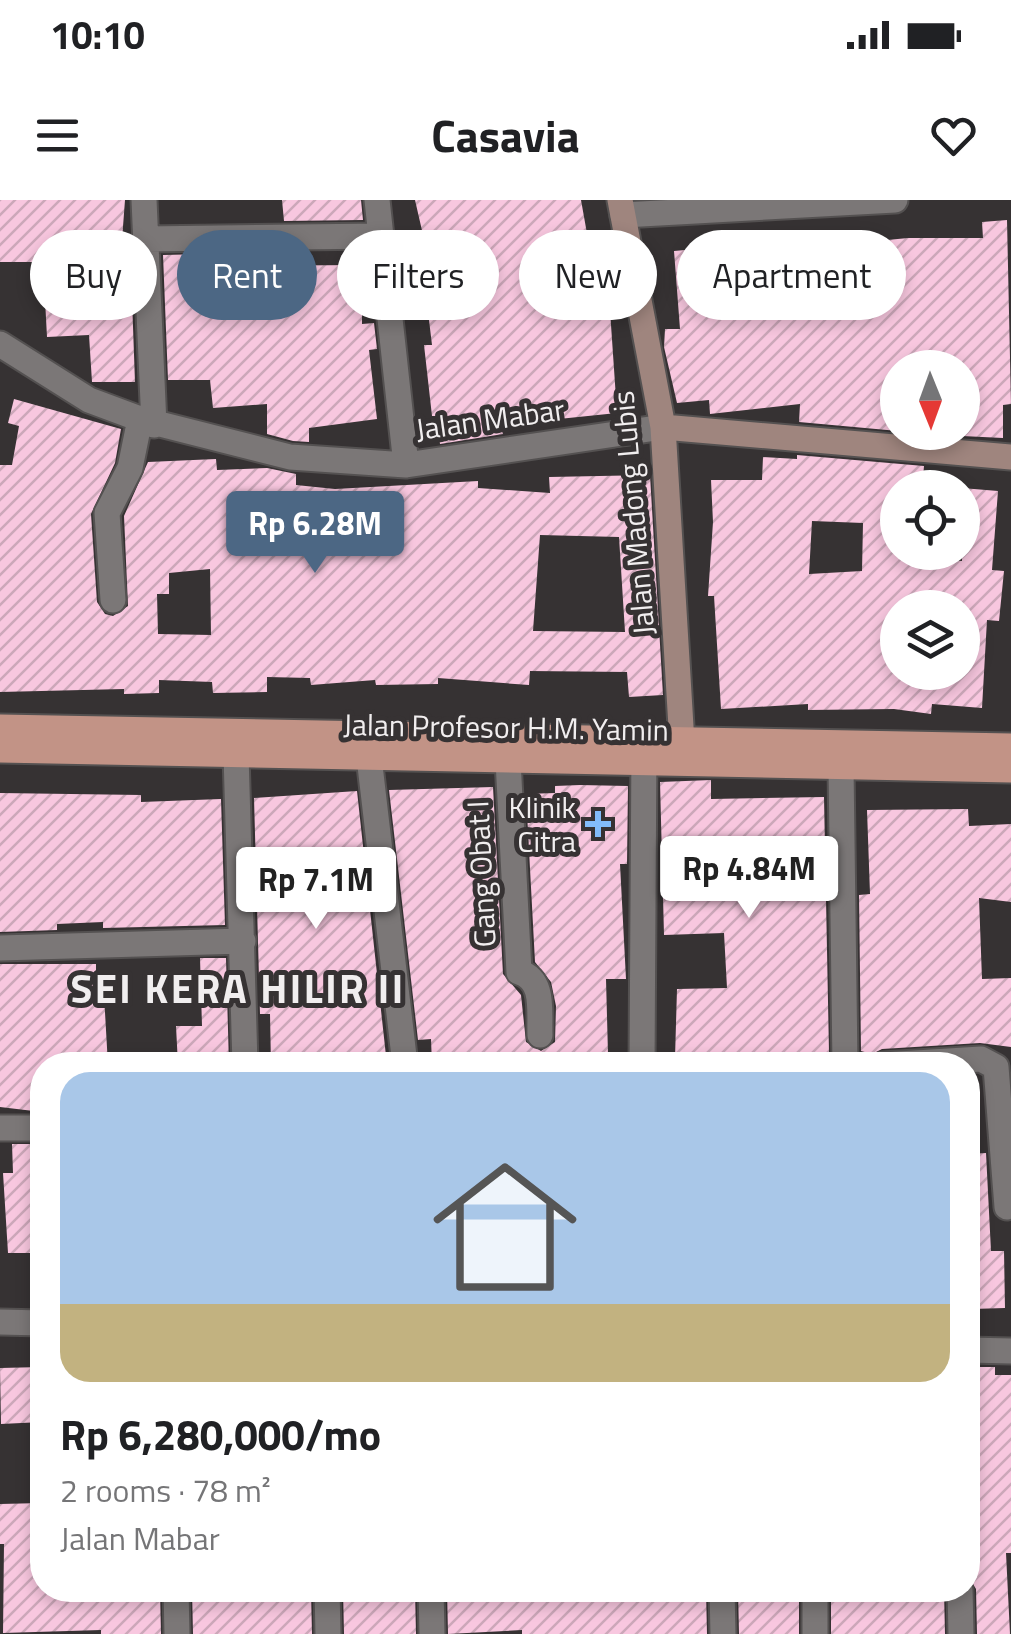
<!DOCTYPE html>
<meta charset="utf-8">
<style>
:root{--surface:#fff;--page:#f6f6f6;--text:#202124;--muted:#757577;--line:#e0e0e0;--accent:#4c6784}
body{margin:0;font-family:"Titillium Web",sans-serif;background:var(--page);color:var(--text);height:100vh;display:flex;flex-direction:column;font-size:38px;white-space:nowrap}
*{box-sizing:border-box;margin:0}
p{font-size:32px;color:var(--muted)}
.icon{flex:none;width:55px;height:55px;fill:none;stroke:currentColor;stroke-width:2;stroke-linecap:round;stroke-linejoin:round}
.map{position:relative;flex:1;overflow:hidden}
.details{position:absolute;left:30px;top:852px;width:950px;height:550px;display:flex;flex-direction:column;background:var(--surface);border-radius:40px;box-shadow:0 5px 15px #0003}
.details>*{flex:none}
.guide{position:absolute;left:30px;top:30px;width:952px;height:90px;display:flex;gap:20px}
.needle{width:65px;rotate:179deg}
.buttons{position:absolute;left:880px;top:150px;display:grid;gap:20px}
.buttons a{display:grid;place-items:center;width:100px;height:100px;border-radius:50%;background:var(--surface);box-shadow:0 5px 15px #0003;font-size:50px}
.price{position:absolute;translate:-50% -85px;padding:0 22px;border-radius:10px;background:#fff;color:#222;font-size:32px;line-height:65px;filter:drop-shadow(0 2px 5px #0008)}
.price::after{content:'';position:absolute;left:50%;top:60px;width:30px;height:22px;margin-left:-15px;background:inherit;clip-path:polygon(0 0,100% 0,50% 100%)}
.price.selected{background:var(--accent);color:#fff}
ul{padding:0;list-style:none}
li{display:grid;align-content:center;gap:20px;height:530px;padding:0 30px}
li+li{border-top:2px solid var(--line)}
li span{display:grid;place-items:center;height:310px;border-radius:30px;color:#555}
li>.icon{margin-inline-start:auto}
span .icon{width:180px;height:180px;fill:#fffc;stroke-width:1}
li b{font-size:42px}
.tag{padding:0 35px;border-radius:45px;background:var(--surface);box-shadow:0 5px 15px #0003;font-size:35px;line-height:90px}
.tag.selected{background:var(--accent);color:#fff}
.status{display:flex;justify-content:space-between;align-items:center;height:70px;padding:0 50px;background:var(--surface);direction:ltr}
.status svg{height:28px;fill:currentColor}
header{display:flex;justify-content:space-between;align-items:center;height:130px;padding:0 30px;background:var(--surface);font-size:45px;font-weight:700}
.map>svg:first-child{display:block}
.building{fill:url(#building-hatch);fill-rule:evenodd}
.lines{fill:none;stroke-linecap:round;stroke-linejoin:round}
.street-casing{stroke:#545151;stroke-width:29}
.secondary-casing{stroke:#545151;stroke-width:29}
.primary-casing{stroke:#545151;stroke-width:29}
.street{stroke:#7b7777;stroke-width:25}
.secondary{stroke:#9f857e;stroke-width:25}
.primary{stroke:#c29386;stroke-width:25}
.poi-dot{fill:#82bcfa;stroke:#363233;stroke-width:4}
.labels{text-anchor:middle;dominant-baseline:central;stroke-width:10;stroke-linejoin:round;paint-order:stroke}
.street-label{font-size:30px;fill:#f1eeef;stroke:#363233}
.poi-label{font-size:30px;fill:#f1eeef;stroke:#363233;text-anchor:end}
.district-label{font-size:40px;font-weight:bold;letter-spacing:2.5px;fill:#f1eeef;stroke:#363233}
</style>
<div class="status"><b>10:10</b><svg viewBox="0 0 49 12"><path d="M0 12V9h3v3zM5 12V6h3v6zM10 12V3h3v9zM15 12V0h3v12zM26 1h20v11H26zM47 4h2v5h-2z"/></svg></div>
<header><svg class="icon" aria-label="menu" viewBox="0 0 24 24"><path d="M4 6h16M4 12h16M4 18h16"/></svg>Casavia<svg class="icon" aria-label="heart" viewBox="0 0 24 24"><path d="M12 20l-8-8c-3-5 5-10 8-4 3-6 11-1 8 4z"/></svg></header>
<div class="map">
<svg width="1011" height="1434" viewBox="0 0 1011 1434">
<defs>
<pattern id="building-hatch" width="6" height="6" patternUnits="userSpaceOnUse" patternTransform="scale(2.5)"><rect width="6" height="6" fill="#f8c7df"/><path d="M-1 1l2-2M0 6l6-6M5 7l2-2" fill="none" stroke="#cca7b9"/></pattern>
</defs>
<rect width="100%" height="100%" fill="#363233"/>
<!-- building -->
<path class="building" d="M 0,0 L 125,0 L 122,40 L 130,43 L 135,182 L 92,182 L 89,135 L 47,137 L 43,62 L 0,62 Z
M 282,0 L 361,0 L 363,20 L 284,21 Z
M 415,0 L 581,0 L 593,67 L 598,66 L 606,110 L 610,110 L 617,213 L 501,225 L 503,234 L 440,244 L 436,216 L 432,216 L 424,145 L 432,145 L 422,62 L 429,61 Z
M 1007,20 L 1011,204 L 1003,205 L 1003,238 L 962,236 L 962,168 L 898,168 L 898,231 L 799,222 L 800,204 L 710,214 L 709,200 L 677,203 L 664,147 L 665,129 L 680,129 L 674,51 L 772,42 L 773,51 L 908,38 L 983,38 L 982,22 Z
M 205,54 L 206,66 L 362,65 L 362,124 L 374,123 L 377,149 L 369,150 L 377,219 L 309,228 L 309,242 L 293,241 L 267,234 L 267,204 L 213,208 L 210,180 L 168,180 L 163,55 Z
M 14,199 L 121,229 L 115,263 L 91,314 L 97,402 L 105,414 L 113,416 L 128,406 L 124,316 L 148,262 L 216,259 L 217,270 L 267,268 L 296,274 L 296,285 L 335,289 L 478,281 L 478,288 L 550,293 L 549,277 L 650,275 L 663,495 L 629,497 L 627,472 L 530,471 L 529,485 L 438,478 L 438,484 L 376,485 L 375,480 L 311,485 L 310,478 L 267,477 L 267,492 L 213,493 L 212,482 L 159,480 L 159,493 L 124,494 L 124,489 L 0,492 L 0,265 L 12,265 L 19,226 L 8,223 ZM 540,335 L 619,337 L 625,432 L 533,431 ZM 210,369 L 211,435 L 158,434 L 157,394 L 169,394 L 169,373 Z
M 797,255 L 924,266 L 922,288 L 898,288 L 898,357 L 962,361 L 962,288 L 998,291 L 992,370 L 1004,371 L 999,421 L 987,420 L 982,508 L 932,504 L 931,514 L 894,509 L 808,510 L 808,504 L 721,509 L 714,396 L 708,396 L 713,322 L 711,280 L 762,280 L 763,257 L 797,259 ZM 812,321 L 863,323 L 862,371 L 809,374 ZM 898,408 L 962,408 L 962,472 L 898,472 Z
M 711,580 L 711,599 L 824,597 L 829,852 L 803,853 L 803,865 L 760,865 L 760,857 L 675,858 L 677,789 L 727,788 L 724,733 L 664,735 L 660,582 Z
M 580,585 L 628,586 L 627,664 L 620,664 L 626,779 L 606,779 L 608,854 L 545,856 L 545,865 L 432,865 L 431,839 L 418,840 L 389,590 L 493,587 L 503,774 L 521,795 L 526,842 L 541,851 L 555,842 L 556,806 L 551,782 L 535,762 L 526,594 L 555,593 L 555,586 Z
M 357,591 L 387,865 L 271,865 L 270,814 L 260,814 L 254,598 Z
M 0,593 L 141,595 L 141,602 L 221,599 L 225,725 L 103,728 L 103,722 L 57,724 L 57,730 L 0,732 Z
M 968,609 L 969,626 L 1011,624 L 1011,702 L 979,698 L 982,779 L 1011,778 L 1011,847 L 980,843 L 882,849 L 872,854 L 861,851 L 859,695 L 870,694 L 867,610 Z
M 200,758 L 226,758 L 229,865 L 178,865 L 176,826 L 202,826 Z
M 0,764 L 96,764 L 96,795 L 104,795 L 108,865 L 42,865 L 42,912 L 0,907 Z
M 12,944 L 42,944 L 42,1053 L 8,1053 L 3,973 L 13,973 Z
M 986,953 L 991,1051 L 1004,1051 L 1005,1108 L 972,1109 L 968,954 Z
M 42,1167 L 42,1222 L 1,1224 L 0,1168 Z
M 968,1167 L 995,1167 L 995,1175 L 1011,1175 L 1011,1353 L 1006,1353 L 1010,1434 L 977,1434 L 976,1389 L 968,1376 Z
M 42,1303 L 42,1391 L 160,1390 L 161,1434 L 101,1434 L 101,1430 L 3,1433 L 4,1344 L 0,1344 L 0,1304 Z
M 192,1390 L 311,1390 L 312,1434 L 193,1434 Z
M 343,1390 L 415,1390 L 416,1434 L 344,1434 Z
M 447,1390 L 706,1390 L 707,1434 L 522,1434 L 522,1430 L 448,1434 Z
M 738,1390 L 799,1390 L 799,1434 L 739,1434 Z
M 831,1390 L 944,1390 L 945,1434 L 831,1434 Z"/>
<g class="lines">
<defs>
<path id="street" d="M 144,0 L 154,225
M 377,0 L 406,265
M 623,15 L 895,0
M 145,39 L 380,36
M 0,144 L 89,200 L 140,219 L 290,257 L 406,265 L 663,227
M 113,400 L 107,313 L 130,268 L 140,219
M 236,554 L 245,865
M 369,557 L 405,865
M 508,560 L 519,772 C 545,780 539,811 540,835
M 841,567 L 845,865
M 0,748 L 243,741
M 642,865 L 644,545
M 883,865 L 981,859 L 996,867 L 1007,1007
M 0,928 L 42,928
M 0,1122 L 42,1123
M 968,1150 L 1011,1151
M 176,1390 L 177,1434
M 327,1390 L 328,1434
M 431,1390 L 432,1434
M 722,1390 L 723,1434
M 815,1390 L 815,1434
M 960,1390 L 961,1434"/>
<path id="secondary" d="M 620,0 L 663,227 L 683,560
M 663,227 L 1011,257"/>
<path id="primary" d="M 0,527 L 1011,546
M 0,550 L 1011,570"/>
</defs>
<!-- street casing -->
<use href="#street" class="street-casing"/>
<!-- secondary casing -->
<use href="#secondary" class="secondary-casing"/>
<!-- primary casing -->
<use href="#primary" class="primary-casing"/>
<!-- street -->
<use href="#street" class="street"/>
<!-- secondary -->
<use href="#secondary" class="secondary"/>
<!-- primary -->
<use href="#primary" class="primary"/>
</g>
<!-- markers -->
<path class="poi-dot" d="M593 609h10v10h10v10h-10v10h-10v-10h-10v-10h10z"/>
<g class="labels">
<!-- street labels -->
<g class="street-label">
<text transform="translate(490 219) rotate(-8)">Jalan Mabar</text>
<text transform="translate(633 313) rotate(-95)">Jalan Madong Lubis</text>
<text transform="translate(506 527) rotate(1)">Jalan Profesor H.M. Yamin</text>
<text transform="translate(481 674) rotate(-93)">Gang Obat I</text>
</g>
<!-- poi labels -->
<g class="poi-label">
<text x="576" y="607">Klinik<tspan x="576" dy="34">Citra</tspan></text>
</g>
<!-- district labels -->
<g class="district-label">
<text x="238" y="788">SEI KERA HILIR II</text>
</g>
</g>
</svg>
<div class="buttons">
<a><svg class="needle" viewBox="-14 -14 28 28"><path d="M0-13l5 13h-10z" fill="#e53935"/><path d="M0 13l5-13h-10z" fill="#757577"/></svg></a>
<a><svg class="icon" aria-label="locate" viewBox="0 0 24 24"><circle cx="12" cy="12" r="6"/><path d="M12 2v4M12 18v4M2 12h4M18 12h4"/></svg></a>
<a><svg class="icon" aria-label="layers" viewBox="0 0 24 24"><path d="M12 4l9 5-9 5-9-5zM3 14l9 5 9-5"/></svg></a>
</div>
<b class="price selected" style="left:315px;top:376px">Rp 6.28M</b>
<b class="price" style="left:749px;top:721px">Rp 4.84M</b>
<b class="price" style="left:316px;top:732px">Rp 7.1M</b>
<div class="guide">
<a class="tag">Buy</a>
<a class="tag selected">Rent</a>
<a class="tag">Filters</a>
<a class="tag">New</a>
<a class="tag">Apartment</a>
</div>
<section class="details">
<ul>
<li><span style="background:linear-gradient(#a9c7e8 75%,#c2b280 0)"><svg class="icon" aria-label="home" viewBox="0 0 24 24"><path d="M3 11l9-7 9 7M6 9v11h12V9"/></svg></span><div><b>Rp 6,280,000/mo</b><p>2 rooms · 78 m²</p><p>Jalan Mabar</p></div></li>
</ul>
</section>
</div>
